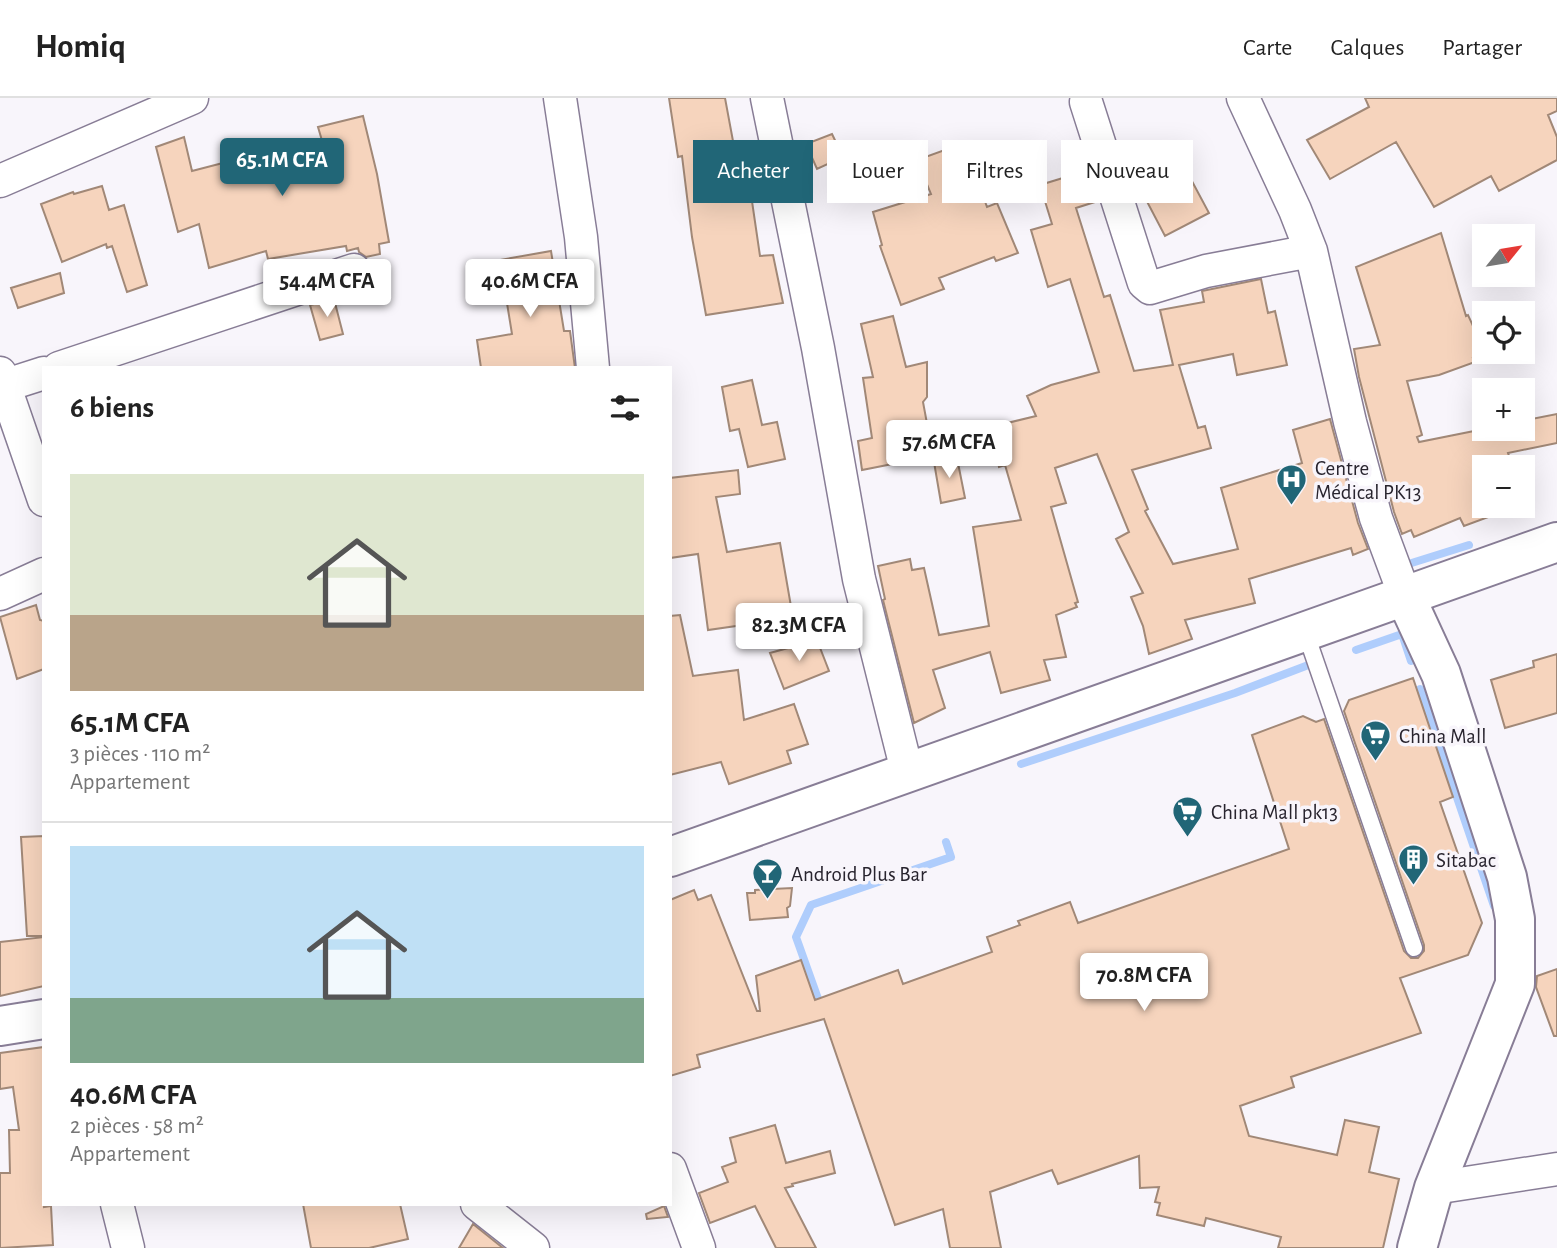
<!DOCTYPE html>
<html lang="fr">
<meta charset="utf-8">
<style>
:root{--surface:#fff;--page:#f6f6f6;--text:#222;--muted:#767676;--line:#e0e0e0;--accent:#216677}
body{margin:0;font-family:"Alegreya Sans",sans-serif;background:var(--page);color:var(--text);height:100vh;display:flex;flex-direction:column;font-size:26px;white-space:nowrap}
*{box-sizing:border-box;margin:0}
p{font-size:23px;color:var(--muted)}
.icon{flex:none;width:38px;height:38px;fill:none;stroke:currentColor;stroke-width:2;stroke-linecap:round;stroke-linejoin:round}
.map{position:relative;flex:1;overflow:hidden}
.panel{position:absolute;left:42px;top:268px;width:630px;height:840px;display:flex;flex-direction:column;background:var(--surface);border-radius:0px;box-shadow:0 7px 28px #0002}
.panel>*{flex:none}
.banner{position:absolute;left:693px;top:42px;width:665px;height:63px;display:flex;gap:14px}
.needle{width:46px;rotate:60deg}
.controls{position:absolute;left:1472px;top:126px;display:grid;gap:14px}
.controls a{display:grid;place-items:center;width:63px;height:63px;border-radius:0px;background:var(--surface);box-shadow:0 7px 28px #0002;font-size:35px}
.price{position:absolute;translate:-50% -60px;padding:0 16px;border-radius:7px;background:#fff;color:#222;font-size:23px;line-height:46px;filter:drop-shadow(0 2px 4px #0008)}
.price::after{content:'';position:absolute;left:50%;top:42px;width:21px;height:16px;margin-left:-10px;background:inherit;clip-path:polygon(0 0,100% 0,50% 100%)}
.price.selected{background:var(--accent);color:#fff}
ul{padding:0;list-style:none}
li{display:grid;align-content:center;gap:14px;height:371px;padding:0 28px}
li+li{border-top:2px solid var(--line)}
li span{display:grid;place-items:center;height:217px;border-radius:0px;color:#555}
li>.icon{margin-inline-start:auto}
span .icon{width:126px;height:126px;fill:#fffc;stroke-width:1}
li b{font-size:30px}
h2{display:flex;justify-content:space-between;align-items:center;height:84px;padding:0 28px;font-size:30px}
.pill{padding:0 24px;border-radius:0px;background:var(--surface);box-shadow:0 7px 28px #0002;font-size:24px;line-height:63px}
.pill.selected{background:var(--accent);color:#fff}
header{display:flex;align-items:center;gap:42px;box-sizing:border-box;height:98px;padding:0 35px;background:var(--surface);border-bottom:2px solid var(--line)}
header strong{font-size:33px}
nav{display:flex;gap:38px;margin-inline-start:auto;font-size:24px}
.map>svg:first-child{display:block}
.lines{fill:none;stroke-linecap:round;stroke-linejoin:round}
.stream{stroke:#afcdfc;stroke-width:8}
.building{fill:#f6d4bd;stroke:#a18877;stroke-width:2}
.lane-casing{stroke:#887d96;stroke-width:19}
.street-casing{stroke:#887d96;stroke-width:35}
.secondary-casing{stroke:#887d96;stroke-width:42}
.primary-casing{stroke:#887d96;stroke-width:42}
.lane{stroke:#fff;stroke-width:16}
.street{stroke:#fff;stroke-width:32}
.secondary{stroke:#fff;stroke-width:38}
.primary{stroke:#fff;stroke-width:38}
.labels{text-anchor:middle;dominant-baseline:central;stroke-width:7;stroke-linejoin:round;paint-order:stroke}
.poi-label{font-size:21px;fill:#28242e;stroke:#f8f5fb;text-anchor:start}
</style>
<header>
<strong>Homiq</strong>
<nav><a>Carte</a><a>Calques</a><a>Partager</a></nav>
</header>
<div class="map">
<svg width="1557" height="1150" viewBox="0 0 1557 1150">
<rect width="100%" height="100%" fill="#f8f5fb"/>
<g class="lines">
<!-- stream -->
<path class="stream" d="M 1402,468 L 1469,447
M 1356,552 L 1402,536 L 1411,563
M 1420,591 L 1494,808
M 1021,666 L 1235,595 L 1311,566
M 821,909 L 796,839 L 811,807 L 951,759 L 946,744"/>
</g>
<!-- building -->
<path class="building" d="M 669,0 L 725,0 L 738,70 L 747,69 L 760,158 L 773,157 L 783,205 L 706,217 L 692,139 L 682,58 L 678,59 Z
M 1365,0 L 1557,0 L 1557,13 L 1548,17 L 1557,39 L 1557,62 L 1499,93 L 1491,78 L 1434,109 L 1396,44 L 1330,81 L 1307,42 L 1369,9 Z
M 363,18 L 377,76 L 389,144 L 379,146 L 380,156 L 366,159 L 359,154 L 358,150 L 347,153 L 346,148 L 268,161 L 266,153 L 209,170 L 199,126 L 178,134 L 156,49 L 184,39 L 192,73 L 246,59 L 245,53 L 271,49 L 272,55 L 323,46 L 318,29 Z
M 832,36 L 843,59 L 817,71 L 806,46 Z
M 964,45 L 987,109 L 997,105 L 1018,155 L 996,163 L 994,159 L 939,180 L 944,191 L 901,207 L 880,148 L 882,147 L 873,114 L 931,96 L 917,62 Z
M 1089,72 L 1098,103 L 1076,110 L 1104,199 L 1110,197 L 1134,273 L 1173,267 L 1160,212 L 1204,204 L 1202,193 L 1261,181 L 1268,215 L 1275,213 L 1287,267 L 1237,277 L 1233,256 L 1179,267 L 1198,330 L 1205,328 L 1211,350 L 1132,372 L 1148,411 L 1145,413 L 1173,466 L 1238,451 L 1221,390 L 1302,365 L 1293,332 L 1330,321 L 1358,425 L 1368,451 L 1353,457 L 1351,450 L 1249,481 L 1255,505 L 1185,522 L 1192,541 L 1149,556 L 1143,528 L 1131,499 L 1143,495 L 1116,441 L 1129,434 L 1097,356 L 1055,370 L 1066,405 L 1051,409 L 1078,504 L 1075,505 L 1077,509 L 1056,517 L 1066,559 L 1044,562 L 1050,582 L 1001,595 L 990,554 L 933,572 L 945,610 L 914,625 L 883,502 L 885,501 L 878,468 L 910,461 L 912,472 L 924,470 L 939,537 L 989,528 L 973,429 L 1021,422 L 1005,367 L 999,369 L 991,329 L 1036,318 L 1027,298 L 1051,287 L 1099,274 L 1070,181 L 1048,189 L 1031,132 L 1052,126 L 1040,87 Z
M 1186,72 L 1209,115 L 1165,138 L 1142,94 Z
M 102,88 L 109,112 L 124,107 L 147,187 L 127,194 L 112,148 L 107,150 L 106,146 L 62,164 L 41,106 L 73,94 L 74,96 Z
M 1441,135 L 1466,218 L 1468,217 L 1486,256 L 1473,260 L 1475,264 L 1439,277 L 1407,283 L 1422,337 L 1417,339 L 1419,344 L 1484,331 L 1520,331 L 1522,336 L 1522,323 L 1557,316 L 1557,345 L 1508,355 L 1513,369 L 1484,369 L 1484,408 L 1518,408 L 1464,428 L 1460,420 L 1414,439 L 1411,432 L 1402,436 L 1394,414 L 1359,279 L 1354,251 L 1380,247 L 1356,169 Z
M 551,153 L 564,233 L 570,233 L 575,270 L 481,270 L 477,242 L 512,236 L 500,162 Z
M 60,175 L 64,195 L 18,210 L 11,190 Z
M 334,201 L 343,236 L 320,242 L 310,207 Z
M 893,218 L 906,269 L 927,264 L 927,299 L 923,304 L 933,358 L 862,372 L 858,343 L 872,340 L 863,280 L 873,279 L 861,226 Z
M 752,282 L 762,327 L 777,324 L 785,361 L 748,369 L 739,331 L 730,333 L 722,289 Z
M 957,360 L 965,400 L 941,405 L 934,364 Z
M 738,372 L 740,396 L 716,399 L 727,454 L 780,445 L 793,520 L 708,532 L 698,456 L 670,460 L 670,380 Z
M 36,507 L 40,522 L 44,523 L 44,571 L 17,581 L 0,519 Z
M 680,517 L 693,578 L 738,572 L 744,622 L 794,606 L 808,646 L 787,653 L 791,665 L 729,686 L 721,664 L 670,677 L 670,518 Z
M 817,542 L 829,573 L 784,591 L 770,555 Z
M 1557,556 L 1557,615 L 1505,630 L 1491,582 L 1534,569 L 1533,563 Z
M 1413,580 L 1453,699 L 1440,704 L 1482,825 L 1468,857 L 1400,880 L 1421,935 L 1291,979 L 1294,989 L 1240,1008 L 1249,1038 L 1337,1057 L 1345,1022 L 1379,1029 L 1369,1074 L 1399,1081 L 1383,1150 L 1278,1150 L 1281,1139 L 1206,1120 L 1204,1128 L 1157,1117 L 1160,1105 L 1155,1104 L 1159,1089 L 1140,1090 L 1139,1058 L 1058,1086 L 1052,1072 L 990,1094 L 1001,1150 L 950,1150 L 943,1111 L 895,1127 L 824,921 L 697,957 L 700,969 L 670,978 L 670,802 L 694,792 L 698,802 L 711,797 L 757,913 L 760,913 L 756,878 L 801,862 L 815,902 L 898,872 L 903,886 L 992,854 L 987,839 L 1020,827 L 1018,823 L 1070,804 L 1078,825 L 1289,751 L 1252,637 L 1303,618 L 1316,624 L 1324,621 L 1404,853 L 1411,860 L 1418,860 L 1424,853 L 1424,847 L 1344,613 L 1349,602 Z
M 44,738 L 44,838 L 27,838 L 21,739 Z
M 792,790 L 790,808 L 787,810 L 788,819 L 750,822 L 747,795 L 755,795 L 755,792 Z
M 44,839 L 44,888 L 0,898 L 0,844 Z
M 1557,871 L 1557,938 L 1554,938 L 1536,889 L 1537,878 Z
M 44,949 L 44,1109 L 51,1108 L 53,1147 L 0,1150 L 0,1075 L 10,1075 L 9,1032 L 19,1032 L 13,989 L 0,991 L 0,955 Z
M 775,1027 L 786,1065 L 830,1053 L 835,1075 L 792,1086 L 793,1088 L 785,1090 L 816,1150 L 776,1150 L 755,1108 L 710,1125 L 699,1095 L 728,1084 L 722,1069 L 736,1064 L 730,1040 Z
M 303,1106 L 400,1106 L 408,1141 L 369,1150 L 311,1150 Z
M 664,1108 L 668,1119 L 647,1121 L 646,1116 Z
M 473,1126 L 503,1150 L 459,1150 Z"/>
<g class="lines">
<defs>
<path id="lane" d="M 1305,533 L 1414,850"/>
<path id="street" d="M 560,0 L 581,139 L 593,270
M 767,0 L 818,250 L 859,481 L 907,673
M 1243,0 L 1295,112 L 1311,153 L 1350,324 L 1376,420 L 1405,498
M 1086,4 L 1144,185 L 1150,190 L 1206,173 L 1311,153
M 0,83 L 192,0
M 59,270 L 354,172
M 0,275 L 44,402
M 0,289 L 44,275
M 0,496 L 44,476
M 670,1071 L 699,1150
M 1434,1090 L 1557,1071
M 117,1106 L 128,1150
M 477,1106 L 533,1150"/>
<path id="secondary" d="M 1405,498 L 1441,576 L 1507,779 L 1515,821 L 1515,886 L 1434,1090 L 1417,1150"/>
<path id="primary" d="M 670,759 L 1557,444
M 0,928 L 44,921"/>
</defs>
<!-- lane casing -->
<use href="#lane" class="lane-casing"/>
<!-- street casing -->
<use href="#street" class="street-casing"/>
<!-- secondary casing -->
<use href="#secondary" class="secondary-casing"/>
<!-- primary casing -->
<use href="#primary" class="primary-casing"/>
<!-- lane -->
<use href="#lane" class="lane"/>
<!-- street -->
<use href="#street" class="street"/>
<!-- secondary -->
<use href="#secondary" class="secondary"/>
<!-- primary -->
<use href="#primary" class="primary"/>
</g>
<!-- icons -->
<defs>
<symbol id="hospital-pin" viewBox="-11 -11 22 30"><path d="M0 17L-7.5 6A9.5 9.5 0 1 1 7.5 6Z" fill="#216677" stroke="#f8f5fb"/><path d="M-5-5h3v3.5h4V-5h3V5h-3V1.5h-4V5h-3Z" fill="#fff"/></symbol>
<symbol id="supermarket-pin" viewBox="-11 -11 22 30"><path d="M0 17L-7.5 6A9.5 9.5 0 1 1 7.5 6Z" fill="#216677" stroke="#f8f5fb"/><path d="M-6-5.5h2.5l.6 2H6L4.5 2H-2.5L-4.4-4H-6ZM-1.5 3.2a1.3 1.3 0 1 0 .1 0ZM3 3.2a1.3 1.3 0 1 0 .1 0Z" fill="#fff"/></symbol>
<symbol id="building-pin" viewBox="-11 -11 22 30"><path d="M0 17L-7.5 6A9.5 9.5 0 1 1 7.5 6Z" fill="#216677" stroke="#f8f5fb"/><path d="M-4-6H4V6H1V3H-1V6H-4ZM-2.5-4.3h1.7v1.8h-1.7ZM.8-4.3h1.7v1.8H.8ZM-2.5-1h1.7V.8h-1.7ZM.8-1h1.7V.8H.8Z" fill="#fff"/></symbol>
<symbol id="bar-pin" viewBox="-11 -11 22 30"><path d="M0 17L-7.5 6A9.5 9.5 0 1 1 7.5 6Z" fill="#216677" stroke="#f8f5fb"/><path d="M-6-5H6L.8 .8V4.5H3.5V6h-7V4.5H-.8V.8Z" fill="#fff"/></symbol>
</defs>
<g fill-rule="evenodd">
<use href="#hospital-pin" x="1274" y="364" width="35" height="47"/>
<use href="#supermarket-pin" x="1358" y="620" width="35" height="47"/>
<use href="#supermarket-pin" x="1170" y="696" width="35" height="47"/>
<use href="#building-pin" x="1396" y="744" width="35" height="47"/>
<use href="#bar-pin" x="750" y="758" width="35" height="47"/>
</g>
<g class="labels">
<!-- poi labels -->
<g class="poi-label">
<text x="1315" y="370">Centre<tspan x="1315" dy="24">Médical PK13</tspan></text>
<text x="1399" y="638">China Mall</text>
<text x="1211" y="714">China Mall pk13</text>
<text x="1436" y="762">Sitabac</text>
<text x="791" y="776">Android Plus Bar</text>
</g>
</g>
</svg>
<div class="controls">
<a><svg class="needle" viewBox="-14 -14 28 28"><path d="M0-13l5 13h-10z" fill="#e53935"/><path d="M0 13l5-13h-10z" fill="#767676"/></svg></a>
<a><svg class="icon" aria-label="locate" viewBox="0 0 24 24"><circle cx="12" cy="12" r="6"/><path d="M12 2v4M12 18v4M2 12h4M18 12h4"/></svg></a>
<a>+</a>
<a>−</a>
</div>
<b class="price selected" style="left:282px;top:100px">65.1M CFA</b>
<b class="price" style="left:327px;top:221px">54.4M CFA</b>
<b class="price" style="left:530px;top:221px">40.6M CFA</b>
<b class="price" style="left:949px;top:382px">57.6M CFA</b>
<b class="price" style="left:799px;top:565px">82.3M CFA</b>
<b class="price" style="left:1144px;top:915px">70.8M CFA</b>
<div class="banner">
<a class="pill selected">Acheter</a>
<a class="pill">Louer</a>
<a class="pill">Filtres</a>
<a class="pill">Nouveau</a>
</div>
<section class="panel">
<h2>6 biens<svg class="icon" aria-label="filters" viewBox="0 0 24 24"><path d="M4 7h16M4 17h16"/><circle cx="9" cy="7" r="2"/><circle cx="15" cy="17" r="2"/></svg></h2>
<ul>
<li><span style="background:linear-gradient(#dfe7d0 65%,#b9a48a 0)"><svg class="icon" aria-label="home" viewBox="0 0 24 24"><path d="M3 11l9-7 9 7M6 9v11h12V9"/></svg></span><div><b>65.1M CFA</b><p>3 pièces · 110 m²</p><p>Appartement</p></div></li>
<li><span style="background:linear-gradient(#bfe0f5 70%,#7fa58c 0)"><svg class="icon" aria-label="home" viewBox="0 0 24 24"><path d="M3 11l9-7 9 7M6 9v11h12V9"/></svg></span><div><b>40.6M CFA</b><p>2 pièces · 58 m²</p><p>Appartement</p></div></li>
</ul>
</section>
</div>
